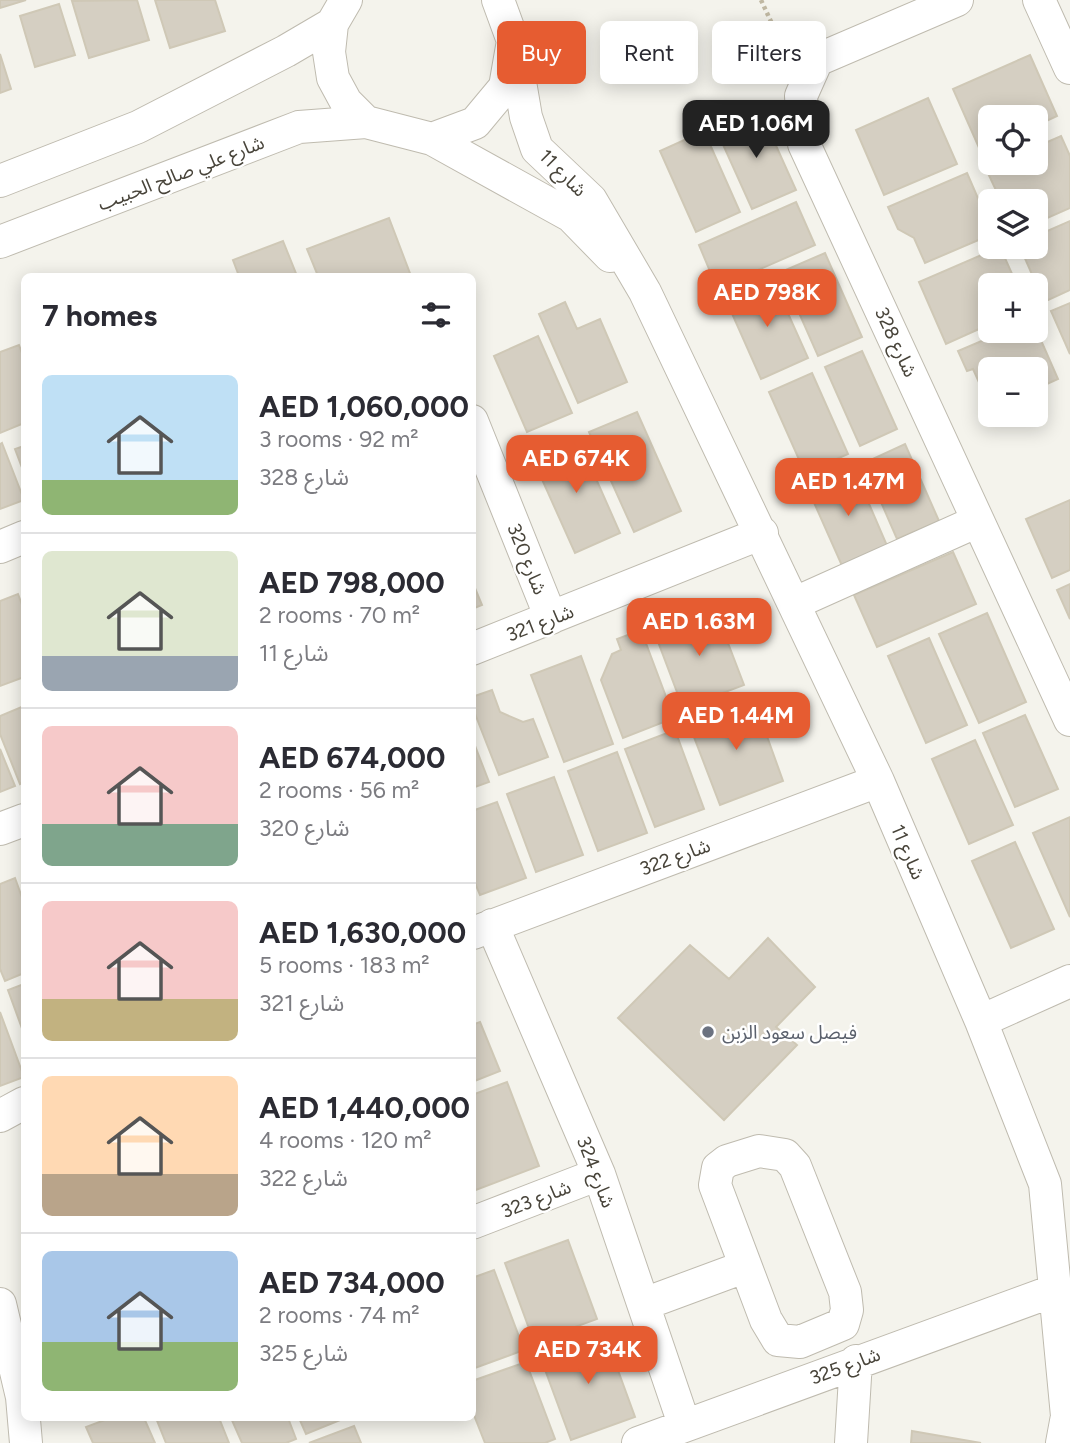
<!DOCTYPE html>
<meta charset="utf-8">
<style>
:root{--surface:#fff;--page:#f2f2f3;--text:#2b2b33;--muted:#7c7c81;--line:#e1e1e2;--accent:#e65c31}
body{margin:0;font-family:Figtree,"Noto Sans Arabic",sans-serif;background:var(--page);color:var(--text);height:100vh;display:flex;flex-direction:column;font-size:26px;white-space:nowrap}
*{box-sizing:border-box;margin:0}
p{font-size:23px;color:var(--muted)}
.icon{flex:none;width:38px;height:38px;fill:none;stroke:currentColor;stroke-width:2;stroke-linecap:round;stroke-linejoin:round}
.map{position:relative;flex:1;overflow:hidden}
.side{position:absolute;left:21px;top:273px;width:455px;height:1148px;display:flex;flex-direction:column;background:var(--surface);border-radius:10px;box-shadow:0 4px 18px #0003}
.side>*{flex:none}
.hud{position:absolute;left:497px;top:21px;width:467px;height:63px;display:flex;gap:14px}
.tools{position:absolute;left:978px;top:105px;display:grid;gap:14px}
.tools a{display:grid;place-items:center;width:70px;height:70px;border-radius:10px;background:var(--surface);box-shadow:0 4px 18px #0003;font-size:35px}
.price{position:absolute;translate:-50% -60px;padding:0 16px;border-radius:14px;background:var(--accent);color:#fff;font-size:23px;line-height:46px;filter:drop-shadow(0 2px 4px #0008)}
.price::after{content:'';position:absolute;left:50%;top:42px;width:21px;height:16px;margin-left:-10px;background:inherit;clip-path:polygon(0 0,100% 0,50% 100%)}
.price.on{background:#222;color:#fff}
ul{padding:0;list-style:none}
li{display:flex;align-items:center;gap:21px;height:175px;padding:0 21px}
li+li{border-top:2px solid var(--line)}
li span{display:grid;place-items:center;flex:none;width:196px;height:140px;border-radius:10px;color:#555}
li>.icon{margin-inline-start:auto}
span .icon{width:84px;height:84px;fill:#fffc;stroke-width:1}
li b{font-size:30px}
h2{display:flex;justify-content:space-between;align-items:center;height:84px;padding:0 21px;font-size:30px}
.tag{padding:0 24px;border-radius:10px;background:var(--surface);box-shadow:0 4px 18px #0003;font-size:24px;line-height:63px}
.tag.on{background:var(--accent);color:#fff}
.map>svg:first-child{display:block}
.building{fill:#d5cfc2;stroke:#cfc8b6;stroke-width:2}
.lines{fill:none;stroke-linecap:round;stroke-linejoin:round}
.minor-casing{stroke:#bfbbaf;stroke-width:34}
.path{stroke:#c0b8a2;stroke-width:4.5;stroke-dasharray:3.5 3.5;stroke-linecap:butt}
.minor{stroke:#fff;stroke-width:32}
.worship-dot{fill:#6b7280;stroke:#fff;stroke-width:2.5}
.labels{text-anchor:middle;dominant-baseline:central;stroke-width:5;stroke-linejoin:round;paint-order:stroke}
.street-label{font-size:19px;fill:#48443a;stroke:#fff}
.worship-label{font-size:19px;fill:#5b616d;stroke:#fff;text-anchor:start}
</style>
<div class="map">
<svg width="1070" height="1443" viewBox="0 0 1070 1443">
<rect width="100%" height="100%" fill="#f4f3ec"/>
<!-- building -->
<path class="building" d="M 0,0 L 26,0 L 0,8 Z
M 137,0 L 149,40 L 89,58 L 72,1 Z
M 155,0 L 215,0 L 225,31 L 170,48 Z
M 59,4 L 75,55 L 35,67 L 20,16 Z
M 0,54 L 11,89 L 0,93 Z
M 1030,55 L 1057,116 L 1036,126 L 1036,117 L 990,117 L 990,146 L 980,150 L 953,89 Z
M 928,98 L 957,164 L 884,195 L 856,130 Z
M 760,110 L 796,190 L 752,209 L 716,129 Z
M 704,131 L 740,212 L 696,232 L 660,151 Z
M 1061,136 L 1070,156 L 1070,208 L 1036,223 L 1036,201 L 1001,201 L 986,169 L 999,163 L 1036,163 L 1036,147 Z
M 967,173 L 990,226 L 990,235 L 925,263 L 914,238 L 898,229 L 888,207 Z
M 796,202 L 815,245 L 717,288 L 699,245 Z
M 389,218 L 411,276 L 318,276 L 307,249 Z
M 1070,221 L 1070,290 L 1044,302 L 1020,247 L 1036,247 L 1036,236 Z
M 283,241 L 297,276 L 239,276 L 233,260 Z
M 1000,247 L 1017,285 L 990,285 L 990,324 L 946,344 L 919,282 Z
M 825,253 L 862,337 L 818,356 L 781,272 Z
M 773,280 L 808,358 L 761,379 L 726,300 Z
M 565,302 L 577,329 L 600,319 L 627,382 L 578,403 L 539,314 Z
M 1070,303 L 1070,354 L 1051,311 Z
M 1036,329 L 1058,379 L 1036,389 L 1036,369 L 990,369 L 990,399 L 987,400 L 973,369 L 967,371 L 958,351 L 1005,331 Z
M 538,336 L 572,413 L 527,432 L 494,356 Z
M 19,345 L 24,359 L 24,423 L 0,433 L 0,352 Z
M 862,351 L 897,429 L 860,446 L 825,367 Z
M 812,373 L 848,454 L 805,473 L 769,392 Z
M 637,412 L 681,511 L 634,532 L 589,432 Z
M 578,438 L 620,533 L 575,553 L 532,457 Z
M 2,443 L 24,500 L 0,509 L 0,444 Z
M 905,444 L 939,521 L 897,539 L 864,463 Z
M 24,446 L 24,473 L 15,449 Z
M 854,469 L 888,548 L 843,568 L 808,489 Z
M 1070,500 L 1070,570 L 1052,578 L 1026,519 Z
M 953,552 L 976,604 L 877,647 L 854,595 Z
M 472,581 L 482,605 L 472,609 Z
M 1070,584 L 1070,619 L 1057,590 Z
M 18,594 L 24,610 L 24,677 L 0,686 L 0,601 Z
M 715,609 L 744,685 L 683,708 L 654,631 Z
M 987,613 L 1026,702 L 979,723 L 939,634 Z
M 641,630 L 674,718 L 623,738 L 601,680 L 612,654 L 621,650 L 617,639 Z
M 929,638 L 967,725 L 926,743 L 888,656 Z
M 581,656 L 613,744 L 564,762 L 531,675 Z
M 492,690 L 500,712 L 523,722 L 533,719 L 548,757 L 499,775 L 472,706 L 472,697 Z
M 754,700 L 783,781 L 720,805 L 689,724 Z
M 24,706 L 24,782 L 20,784 L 0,734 L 0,716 Z
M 1025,715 L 1058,789 L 1015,807 L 983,733 Z
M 675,730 L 704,809 L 655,827 L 625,749 Z
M 472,738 L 489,782 L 472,788 Z
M 975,740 L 1013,825 L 969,844 L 932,759 Z
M 0,749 L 15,786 L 0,792 Z
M 617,752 L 647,833 L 598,851 L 568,771 Z
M 554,777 L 583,855 L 536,872 L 507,794 Z
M 497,802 L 526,878 L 480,895 L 472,876 L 472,811 Z
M 1070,817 L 1070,917 L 1033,833 Z
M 1015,842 L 1054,929 L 1011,948 L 972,861 Z
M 15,878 L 24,903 L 24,973 L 5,981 L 0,969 L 0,884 Z
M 768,938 L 815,987 L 776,1027 L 797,1045 L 724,1120 L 618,1018 L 690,945 L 729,979 Z
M 24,984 L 24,1034 L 8,990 Z
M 0,1012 L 24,1077 L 0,1086 Z
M 480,1022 L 500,1071 L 472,1082 L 472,1025 Z
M 507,1082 L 539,1166 L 473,1191 L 472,1095 Z
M 568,1240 L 597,1319 L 534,1342 L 505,1263 Z
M 494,1270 L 524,1350 L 472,1369 L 472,1278 Z
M 604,1332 L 635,1417 L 571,1440 L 540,1356 Z
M 526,1362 L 555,1439 L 545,1443 L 485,1443 L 472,1410 L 472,1381 Z
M 110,1418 L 144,1418 L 155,1443 L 93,1443 L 86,1427 Z
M 156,1418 L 219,1418 L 229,1443 L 166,1443 Z
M 231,1418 L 288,1418 L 296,1439 L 286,1443 L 242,1443 Z
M 299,1418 L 345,1418 L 306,1434 Z
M 354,1426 L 361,1443 L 309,1443 Z
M 912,1431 L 981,1443 L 911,1443 Z"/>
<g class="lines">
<defs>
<path id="minor" d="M 346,0 L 332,24 L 329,52 L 333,78 L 346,102 L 366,122 L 432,139 L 475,123 L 505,87 L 513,41 L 498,0
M 957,0 L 817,60 L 801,96 L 804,144 L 1070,720
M 1039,0 L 1070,68
M 513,41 L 526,117 L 537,149 L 591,200 L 645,292 L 878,781 L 981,1021 L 1045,1184 L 1067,1416 L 1062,1443
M 432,139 L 571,216 L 610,256
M 0,181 L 138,127 L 286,51 L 332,24
M 0,242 L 299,127 L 366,122
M 472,421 L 551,618
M 0,547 L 24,537
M 795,603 L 978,521
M 472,649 L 762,533
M 0,829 L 24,820
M 492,925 L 599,1174 L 684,1424
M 473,933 L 878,781
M 981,1021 L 1070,981
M 0,1116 L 24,1103
M 759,1151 L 785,1155 L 795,1166 L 845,1292 L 847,1310 L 843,1324 L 800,1342 L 778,1340 L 766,1320 L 715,1185 L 718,1168 L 727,1161 Z
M 472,1223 L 599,1174
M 0,1304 L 22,1397 L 26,1443
M 644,1304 L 744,1267
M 638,1443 L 1053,1291
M 851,1443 L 856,1361"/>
</defs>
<!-- minor casing -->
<use href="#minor" class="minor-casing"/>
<!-- path -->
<path class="path" d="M 761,0 L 787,56"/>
<!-- minor -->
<use href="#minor" class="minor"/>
</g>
<!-- markers -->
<circle class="worship-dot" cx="708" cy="1032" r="7"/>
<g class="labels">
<!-- street labels -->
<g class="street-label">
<text transform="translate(181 173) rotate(-21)">شارع علي صالح الحبيب</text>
<text transform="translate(563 173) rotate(45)">شارع 11</text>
<text transform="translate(896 342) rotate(65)">شارع 328</text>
<text transform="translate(527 559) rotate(68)">شارع 320</text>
<text transform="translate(540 623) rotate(-21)">شارع 321</text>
<text transform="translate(908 852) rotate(67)">شارع 11</text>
<text transform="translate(675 857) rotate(-20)">شارع 322</text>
<text transform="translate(596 1172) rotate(69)">شارع 324</text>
<text transform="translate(536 1199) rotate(-21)">شارع 323</text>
<text transform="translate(845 1366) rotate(-20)">شارع 325</text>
</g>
<!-- worship labels -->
<g class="worship-label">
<text x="722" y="1032">فيصل سعود الزبن</text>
</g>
</g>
</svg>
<div class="tools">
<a><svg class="icon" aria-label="locate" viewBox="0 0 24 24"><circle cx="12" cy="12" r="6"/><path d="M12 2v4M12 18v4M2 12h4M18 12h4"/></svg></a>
<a><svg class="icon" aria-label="layers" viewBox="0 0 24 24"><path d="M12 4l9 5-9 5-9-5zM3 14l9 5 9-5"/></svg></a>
<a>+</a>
<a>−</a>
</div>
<b class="price on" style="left:756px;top:160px">AED 1.06M</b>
<b class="price" style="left:767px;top:329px">AED 798K</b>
<b class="price" style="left:576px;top:495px">AED 674K</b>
<b class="price" style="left:848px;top:518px">AED 1.47M</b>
<b class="price" style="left:699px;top:658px">AED 1.63M</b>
<b class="price" style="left:736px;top:752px">AED 1.44M</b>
<b class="price" style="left:588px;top:1386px">AED 734K</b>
<div class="hud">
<a class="tag on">Buy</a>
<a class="tag">Rent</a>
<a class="tag">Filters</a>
</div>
<section class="side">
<h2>7 homes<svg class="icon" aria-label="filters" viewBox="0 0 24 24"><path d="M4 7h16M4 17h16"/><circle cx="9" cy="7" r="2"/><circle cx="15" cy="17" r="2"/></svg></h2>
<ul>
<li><span style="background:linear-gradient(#bfe0f5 75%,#8fb573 0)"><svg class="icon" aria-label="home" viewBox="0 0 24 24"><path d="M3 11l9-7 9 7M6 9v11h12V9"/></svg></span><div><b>AED 1,060,000</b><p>3 rooms · 92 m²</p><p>شارع 328</p></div></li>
<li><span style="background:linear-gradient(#dfe7d0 75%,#9aa5b1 0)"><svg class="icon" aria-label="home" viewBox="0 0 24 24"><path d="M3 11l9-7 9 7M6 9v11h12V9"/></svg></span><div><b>AED 798,000</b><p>2 rooms · 70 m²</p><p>شارع 11</p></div></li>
<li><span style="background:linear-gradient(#f6c9c9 70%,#7fa58c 0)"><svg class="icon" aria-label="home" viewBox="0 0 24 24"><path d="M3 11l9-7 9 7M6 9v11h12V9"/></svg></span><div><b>AED 674,000</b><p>2 rooms · 56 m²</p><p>شارع 320</p></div></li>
<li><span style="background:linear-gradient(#f6c9c9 70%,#c2b280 0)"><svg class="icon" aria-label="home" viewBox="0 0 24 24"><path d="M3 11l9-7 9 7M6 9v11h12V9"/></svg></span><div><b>AED 1,630,000</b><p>5 rooms · 183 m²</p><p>شارع 321</p></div></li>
<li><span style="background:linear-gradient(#ffd9b3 70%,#b9a48a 0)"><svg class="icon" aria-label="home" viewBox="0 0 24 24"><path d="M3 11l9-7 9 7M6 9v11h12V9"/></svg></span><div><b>AED 1,440,000</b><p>4 rooms · 120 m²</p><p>شارع 322</p></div></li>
<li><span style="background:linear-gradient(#a9c7e8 65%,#8fb573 0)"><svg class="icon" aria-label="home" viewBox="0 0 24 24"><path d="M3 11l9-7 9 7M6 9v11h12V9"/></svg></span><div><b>AED 734,000</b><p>2 rooms · 74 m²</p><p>شارع 325</p></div></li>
</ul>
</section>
</div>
